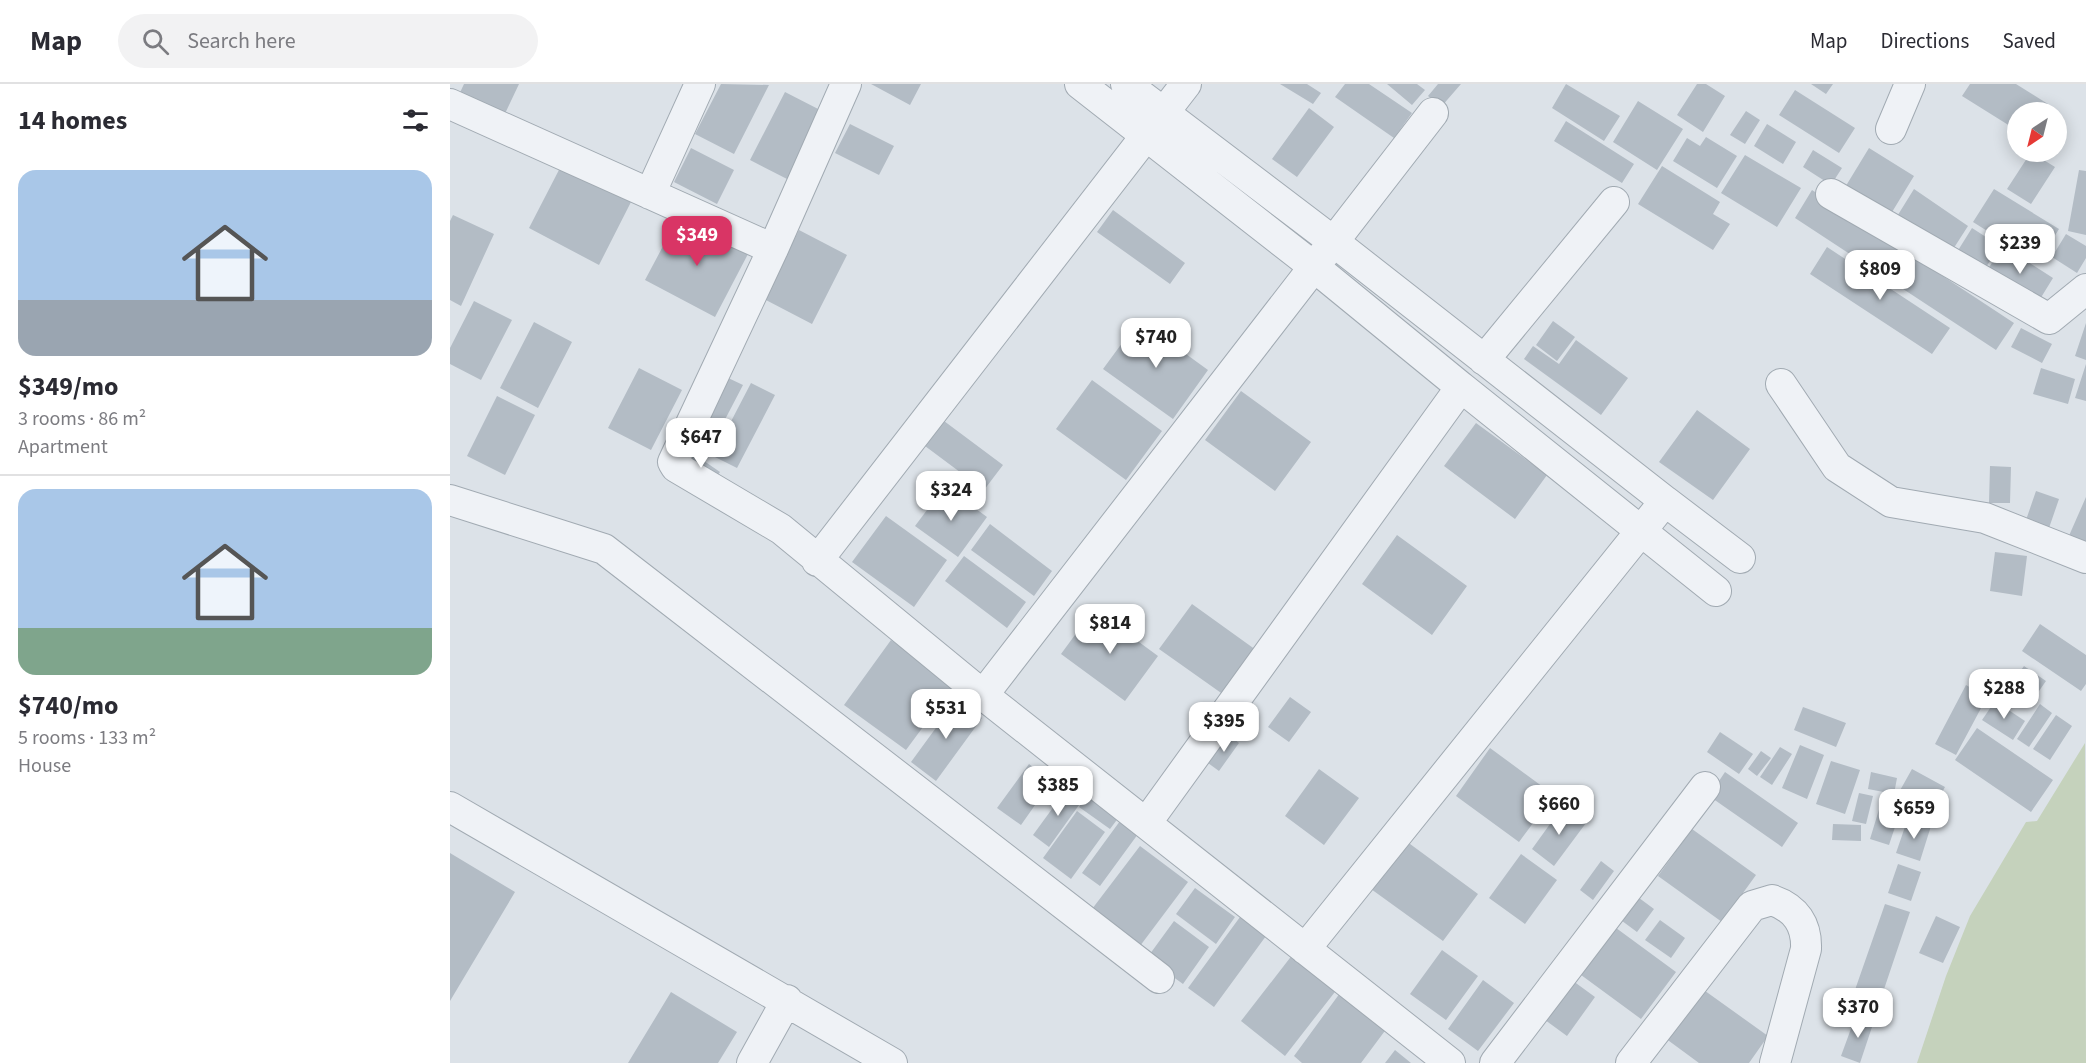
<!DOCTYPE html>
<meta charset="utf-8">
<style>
:root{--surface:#fff;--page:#f2f2f3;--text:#2b2b33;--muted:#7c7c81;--line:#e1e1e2;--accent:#d93565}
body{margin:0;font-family:"Source Sans 3",sans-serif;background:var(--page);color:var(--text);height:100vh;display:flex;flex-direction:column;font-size:22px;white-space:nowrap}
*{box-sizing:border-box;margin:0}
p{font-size:20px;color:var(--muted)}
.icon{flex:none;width:33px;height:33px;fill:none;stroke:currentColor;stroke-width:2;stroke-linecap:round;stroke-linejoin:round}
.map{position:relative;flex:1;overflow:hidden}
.details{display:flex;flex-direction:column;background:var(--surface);width:450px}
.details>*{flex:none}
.needle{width:39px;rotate:215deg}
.fabs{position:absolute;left:1557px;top:18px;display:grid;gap:12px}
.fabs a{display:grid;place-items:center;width:60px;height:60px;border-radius:50%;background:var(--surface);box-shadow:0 3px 15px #0003;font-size:30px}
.price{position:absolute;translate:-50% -51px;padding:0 14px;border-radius:12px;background:#fff;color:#222;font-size:20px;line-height:39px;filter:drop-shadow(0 2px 3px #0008)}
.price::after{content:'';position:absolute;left:50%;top:36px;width:18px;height:14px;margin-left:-9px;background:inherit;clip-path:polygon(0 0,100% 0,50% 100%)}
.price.on{background:var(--accent);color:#fff}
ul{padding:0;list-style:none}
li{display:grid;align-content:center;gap:12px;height:318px;padding:0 18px}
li+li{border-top:2px solid var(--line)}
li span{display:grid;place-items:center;height:186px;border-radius:18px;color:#555}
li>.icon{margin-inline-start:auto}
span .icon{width:108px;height:108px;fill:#fffc;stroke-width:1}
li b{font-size:26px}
h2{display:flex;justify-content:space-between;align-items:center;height:72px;padding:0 18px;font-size:26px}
header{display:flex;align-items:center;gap:36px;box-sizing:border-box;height:84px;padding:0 30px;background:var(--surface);border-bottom:2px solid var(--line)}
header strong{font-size:28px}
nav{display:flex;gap:33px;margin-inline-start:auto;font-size:21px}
.search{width:420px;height:54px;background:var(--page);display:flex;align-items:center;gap:15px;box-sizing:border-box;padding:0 21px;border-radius:33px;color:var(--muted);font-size:22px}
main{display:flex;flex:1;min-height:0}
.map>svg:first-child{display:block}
.green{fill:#c5d2bc}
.building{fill:#b3bcc5}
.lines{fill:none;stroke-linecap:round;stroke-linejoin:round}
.minor-casing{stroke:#a1aab2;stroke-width:32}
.minor{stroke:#eff2f6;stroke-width:30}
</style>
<header>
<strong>Map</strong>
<div class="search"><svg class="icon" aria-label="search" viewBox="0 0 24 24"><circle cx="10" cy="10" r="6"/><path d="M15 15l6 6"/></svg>Search here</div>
<nav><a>Map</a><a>Directions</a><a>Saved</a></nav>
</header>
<main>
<section class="details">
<h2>14 homes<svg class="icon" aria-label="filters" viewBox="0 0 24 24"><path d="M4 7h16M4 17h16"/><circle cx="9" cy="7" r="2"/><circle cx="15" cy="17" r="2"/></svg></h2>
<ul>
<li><span style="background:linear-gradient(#a9c7e8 70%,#9aa5b1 0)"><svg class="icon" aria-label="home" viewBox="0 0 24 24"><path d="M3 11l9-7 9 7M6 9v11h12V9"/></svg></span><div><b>$349/mo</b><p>3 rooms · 86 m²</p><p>Apartment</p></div></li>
<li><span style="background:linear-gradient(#a9c7e8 75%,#7fa58c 0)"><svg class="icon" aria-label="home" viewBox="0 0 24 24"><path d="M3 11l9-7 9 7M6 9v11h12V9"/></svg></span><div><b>$740/mo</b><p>5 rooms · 133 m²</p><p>House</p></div></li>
</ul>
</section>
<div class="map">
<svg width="1636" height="979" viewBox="0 0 1636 979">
<rect width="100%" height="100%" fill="#dce2e8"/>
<!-- green -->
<path class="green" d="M 1635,659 L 1636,979 L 1467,979 L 1496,892 L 1520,832 L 1576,738 L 1587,737 Z"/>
<!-- building -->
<path class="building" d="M 14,0 L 69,0 L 52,36 L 7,15 Z
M 271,0 L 319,1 L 284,70 L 245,50 Z
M 421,0 L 471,0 L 460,21 Z
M 830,0 L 857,0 L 871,9 L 863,20 Z
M 895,0 L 919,0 L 962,29 L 944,54 L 885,13 Z
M 937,0 L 967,0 L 975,6 L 962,21 Z
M 988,0 L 1011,0 L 991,23 L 978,12 Z
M 1116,0 L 1170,32 L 1154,57 L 1102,24 Z
M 1247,0 L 1256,0 L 1275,12 L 1253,48 L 1227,31 Z
M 1361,0 L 1383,0 L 1376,10 Z
M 1520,0 L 1566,0 L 1598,20 L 1592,28 L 1568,28 L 1568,47 L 1512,12 Z
M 1345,6 L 1405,44 L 1389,69 L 1329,31 Z
M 335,8 L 374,28 L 339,96 L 300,76 Z
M 1188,17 L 1233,45 L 1207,86 L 1163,58 Z
M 859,24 L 884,43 L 847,93 L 822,75 Z
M 1296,27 L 1310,36 L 1295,60 L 1280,51 Z
M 1116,37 L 1184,80 L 1172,99 L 1104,57 Z
M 400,40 L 444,62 L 429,91 L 385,69 Z
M 1317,40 L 1346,58 L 1333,80 L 1304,62 Z
M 1256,53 L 1287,72 L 1267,104 L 1223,77 L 1237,54 L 1250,62 Z
M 241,64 L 284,86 L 267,120 L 224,98 Z
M 1419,64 L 1464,92 L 1439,133 L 1394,105 Z
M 1363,66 L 1392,84 L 1381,101 L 1353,83 Z
M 1581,68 L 1605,83 L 1581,120 L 1557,105 Z
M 1295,71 L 1351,104 L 1327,143 L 1271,109 Z
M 111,82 L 181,118 L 149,181 L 79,144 Z
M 1212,82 L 1270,118 L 1263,130 L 1280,140 L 1263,166 L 1188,120 Z
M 1629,86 L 1636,87 L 1636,151 L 1618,147 Z
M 1464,105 L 1518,142 L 1500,170 L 1446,134 Z
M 1544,105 L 1609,145 L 1588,179 L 1523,138 Z
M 1362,106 L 1564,239 L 1546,266 L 1345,134 Z
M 663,126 L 735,179 L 720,200 L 647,148 Z
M 3,131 L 44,150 L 11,222 L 0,216 L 0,137 Z
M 228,134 L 298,170 L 265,233 L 195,196 Z
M 1522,144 L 1550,162 L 1534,186 L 1507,168 Z
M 349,146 L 397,171 L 362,240 L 314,215 Z
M 1616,150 L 1636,162 L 1636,174 L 1627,189 L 1602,173 Z
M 1553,162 L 1603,194 L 1587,220 L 1536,188 Z
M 1377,163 L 1500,244 L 1482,270 L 1360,190 Z
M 24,217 L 62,236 L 31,296 L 0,280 L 0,264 Z
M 689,236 L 758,286 L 723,335 L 653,285 Z
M 1103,237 L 1125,253 L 1107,277 L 1086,261 Z
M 84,238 L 122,258 L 88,324 L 50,304 Z
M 1636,239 L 1636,276 L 1625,272 Z
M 1571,244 L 1602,260 L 1592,279 L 1561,263 Z
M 1126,256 L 1178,294 L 1151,331 L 1074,275 L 1083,262 L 1109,280 Z
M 1636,280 L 1636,317 L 1625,314 Z
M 189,284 L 232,306 L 201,366 L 158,344 Z
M 1591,284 L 1625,295 L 1618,320 L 1583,310 Z
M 274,292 L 293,301 L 256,372 L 238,363 Z
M 642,296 L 712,347 L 676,396 L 606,345 Z
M 301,299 L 325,311 L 287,384 L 263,372 Z
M 791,307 L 861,358 L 825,407 L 755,356 Z
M 47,312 L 85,331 L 55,391 L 17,372 Z
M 1247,326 L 1300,365 L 1263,416 L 1209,378 Z
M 490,334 L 553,381 L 534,406 L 471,359 Z
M 1026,339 L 1097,391 L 1065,435 L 994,382 Z
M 241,368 L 270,388 L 261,401 L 233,381 Z
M 1540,382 L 1561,383 L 1560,419 L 1539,419 Z
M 495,402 L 537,433 L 508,473 L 465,442 Z
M 1586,407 L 1609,415 L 1599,444 L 1576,436 Z
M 1636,413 L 1636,462 L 1618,454 Z
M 436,432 L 497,476 L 464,523 L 402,478 Z
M 540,440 L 602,487 L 584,512 L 521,466 Z
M 947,451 L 1017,502 L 982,551 L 912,500 Z
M 1545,468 L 1577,472 L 1572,512 L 1540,507 Z
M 514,472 L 576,518 L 557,544 L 495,497 Z
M 742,520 L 806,566 L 774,611 L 709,565 Z
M 644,525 L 708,572 L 675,617 L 611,570 Z
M 1590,540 L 1636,571 L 1636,600 L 1631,607 L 1572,567 Z
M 441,556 L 504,601 L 456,666 L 394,621 Z
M 1574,582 L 1596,597 L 1577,624 L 1555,608 Z
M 1516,601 L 1537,613 L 1506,671 L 1485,660 Z
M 840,613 L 861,628 L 839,658 L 818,643 Z
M 507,615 L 532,634 L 486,697 L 461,678 Z
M 1545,617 L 1575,637 L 1563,656 L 1532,636 Z
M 1590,620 L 1602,629 L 1579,663 L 1567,655 Z
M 1353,623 L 1396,639 L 1386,663 L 1344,646 Z
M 1606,631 L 1622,642 L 1600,676 L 1583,665 Z
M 1527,644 L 1603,696 L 1581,728 L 1505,676 Z
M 1270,648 L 1303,670 L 1289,690 L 1257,668 Z
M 778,650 L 789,659 L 769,687 L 758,679 Z
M 1350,661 L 1374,671 L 1357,715 L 1332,704 Z
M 1330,663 L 1342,670 L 1322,701 L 1310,693 Z
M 1040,664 L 1104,711 L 1069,758 L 1006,712 Z
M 1311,667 L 1321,674 L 1307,692 L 1298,685 Z
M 1381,677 L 1410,686 L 1395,730 L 1366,720 Z
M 579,680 L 602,697 L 571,741 L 547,724 Z
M 869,685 L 909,714 L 874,761 L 835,732 Z
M 1462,685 L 1495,703 L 1481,729 L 1448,710 Z
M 1275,688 L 1348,739 L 1332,763 L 1259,712 Z
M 1421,688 L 1447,694 L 1444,710 L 1418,705 Z
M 618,703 L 634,714 L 599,763 L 583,751 Z
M 643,703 L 675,725 L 660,745 L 629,723 Z
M 1409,709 L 1423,712 L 1416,740 L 1402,737 Z
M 1431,719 L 1451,725 L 1439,761 L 1420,755 Z
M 1113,722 L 1136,739 L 1104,782 L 1082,765 Z
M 627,727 L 655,748 L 621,795 L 593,774 Z
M 1458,734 L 1481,742 L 1470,777 L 1446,769 Z
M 670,737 L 688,750 L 650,802 L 632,789 Z
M 1383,740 L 1411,741 L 1411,757 L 1382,756 Z
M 1242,745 L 1306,791 L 1272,838 L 1208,792 Z
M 956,757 L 1028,810 L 993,857 L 921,805 Z
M 690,762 L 738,798 L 687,866 L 639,829 Z
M 0,769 L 65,808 L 0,917 Z
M 1071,770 L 1107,796 L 1075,840 L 1039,814 Z
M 1151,777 L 1164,787 L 1143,816 L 1130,806 Z
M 1448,780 L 1471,788 L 1461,817 L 1438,809 Z
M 745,804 L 785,833 L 766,860 L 726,830 Z
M 1181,808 L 1204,825 L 1187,848 L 1164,831 Z
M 1435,820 L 1460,828 L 1425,932 L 1399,923 Z
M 1486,832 L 1510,843 L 1493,879 L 1469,869 Z
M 790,833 L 816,852 L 764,923 L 738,904 Z
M 1210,836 L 1235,854 L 1221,874 L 1195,856 Z
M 724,837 L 759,863 L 733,900 L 697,874 Z
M 1162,841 L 1226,888 L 1191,935 L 1127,888 Z
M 992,866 L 1028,892 L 996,936 L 960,910 Z
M 843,870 L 888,904 L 835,972 L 791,937 Z
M 1119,894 L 1145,913 L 1117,952 L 1091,933 Z
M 1033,896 L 1064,919 L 1028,967 L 998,945 Z
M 1251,904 L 1318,952 L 1299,979 L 1249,979 L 1215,954 Z
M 221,908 L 287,948 L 268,979 L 178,979 Z
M 890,909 L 937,944 L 911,979 L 852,979 L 844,972 Z
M 1406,931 L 1424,937 L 1410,979 L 1391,972 Z
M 945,966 L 961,979 L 935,979 Z"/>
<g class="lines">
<defs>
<path id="minor" d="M 396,0 L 323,165 L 223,378 L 226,383 L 331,445 L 533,611 L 1000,979
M 630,0 L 863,182 L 1011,303 L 697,738
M 676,0 L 884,158 L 1215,417 L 855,865
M 0,20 L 323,165
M 1441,45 L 1460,0
M 200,110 L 250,0
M 1381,110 L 1599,235 L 1636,205
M 1034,276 L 1164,118
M 1331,300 L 1387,383 L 1441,418 L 1535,434 L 1636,474
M 1011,303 L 1266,507
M 0,416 L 154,465 L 709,894
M 1215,417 L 1290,474
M 367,477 L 736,0
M 533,611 L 983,29
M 0,723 L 442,979
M 302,979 L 337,916
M 1045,979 L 1255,703
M 1181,979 L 1302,822 L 1322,816 C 1346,824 1357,841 1356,865 L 1325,979"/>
</defs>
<!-- minor casing -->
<use href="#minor" class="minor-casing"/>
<!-- minor -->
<use href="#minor" class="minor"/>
</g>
</svg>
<div class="fabs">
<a><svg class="needle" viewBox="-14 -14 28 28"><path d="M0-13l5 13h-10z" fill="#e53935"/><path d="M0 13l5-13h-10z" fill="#7c7c81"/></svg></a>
</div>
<b class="price on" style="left:247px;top:183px">$349</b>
<b class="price" style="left:1570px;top:191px">$239</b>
<b class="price" style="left:1430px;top:217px">$809</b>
<b class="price" style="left:706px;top:285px">$740</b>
<b class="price" style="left:251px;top:385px">$647</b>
<b class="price" style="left:501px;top:438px">$324</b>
<b class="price" style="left:660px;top:571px">$814</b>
<b class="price" style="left:1554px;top:636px">$288</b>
<b class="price" style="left:496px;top:656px">$531</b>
<b class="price" style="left:774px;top:669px">$395</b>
<b class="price" style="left:608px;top:733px">$385</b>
<b class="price" style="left:1109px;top:752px">$660</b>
<b class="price" style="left:1464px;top:756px">$659</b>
<b class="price" style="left:1408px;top:955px">$370</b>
</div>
</main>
